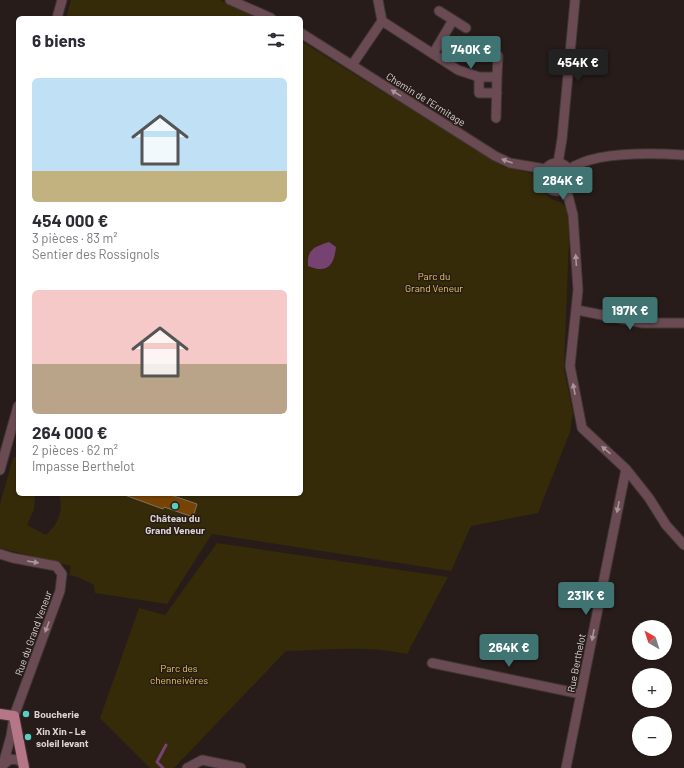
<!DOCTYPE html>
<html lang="fr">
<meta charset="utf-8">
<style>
:root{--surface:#fff;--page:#f7f7f7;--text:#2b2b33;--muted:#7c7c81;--accent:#3f7473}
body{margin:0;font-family:Barlow,sans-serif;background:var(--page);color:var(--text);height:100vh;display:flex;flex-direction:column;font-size:15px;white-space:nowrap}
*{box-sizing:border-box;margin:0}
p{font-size:13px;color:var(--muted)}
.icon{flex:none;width:22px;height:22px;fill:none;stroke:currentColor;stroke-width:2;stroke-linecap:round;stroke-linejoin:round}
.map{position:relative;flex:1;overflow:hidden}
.details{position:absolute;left:16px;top:16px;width:287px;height:480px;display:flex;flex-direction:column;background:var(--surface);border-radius:6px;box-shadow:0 1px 3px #0004}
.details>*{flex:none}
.needle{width:26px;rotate:321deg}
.controls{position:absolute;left:632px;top:620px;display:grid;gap:8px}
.controls a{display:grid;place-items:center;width:40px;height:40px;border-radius:50%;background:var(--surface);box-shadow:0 1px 3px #0004;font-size:20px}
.price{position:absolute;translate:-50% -34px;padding:0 9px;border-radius:4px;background:var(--accent);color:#fff;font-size:13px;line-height:26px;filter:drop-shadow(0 1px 2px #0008)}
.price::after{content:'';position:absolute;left:50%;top:24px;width:12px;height:9px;margin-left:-6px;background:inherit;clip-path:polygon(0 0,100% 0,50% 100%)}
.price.on{background:#222;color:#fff}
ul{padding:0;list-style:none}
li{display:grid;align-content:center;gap:8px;height:212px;padding:0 16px}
li span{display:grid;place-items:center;height:124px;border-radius:6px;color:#555}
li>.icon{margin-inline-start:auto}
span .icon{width:72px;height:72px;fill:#fffc;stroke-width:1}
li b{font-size:17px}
h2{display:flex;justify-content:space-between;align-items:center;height:48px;padding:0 16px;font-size:17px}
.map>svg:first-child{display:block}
.green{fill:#352b08}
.water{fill:#764272}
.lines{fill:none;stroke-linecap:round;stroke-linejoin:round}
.stream{stroke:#764272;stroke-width:3}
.building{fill:#764304;stroke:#7c7269}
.minor-casing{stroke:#403633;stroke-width:11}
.primary-casing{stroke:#403633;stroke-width:12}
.minor{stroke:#6a4b54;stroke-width:9}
.primary{stroke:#b57688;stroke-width:10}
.oneway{fill:#a89699}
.poi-dot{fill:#57cec1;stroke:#271c19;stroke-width:1.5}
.labels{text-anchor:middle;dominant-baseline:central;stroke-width:3;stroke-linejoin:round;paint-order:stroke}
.street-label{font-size:10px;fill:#dbd4d2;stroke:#271c19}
.park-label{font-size:10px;fill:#e5c75e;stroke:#271c19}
.poi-label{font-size:10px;font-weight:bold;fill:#dbd4d2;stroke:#271c19;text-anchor:start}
</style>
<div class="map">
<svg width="684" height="768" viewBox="0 0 684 768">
<rect width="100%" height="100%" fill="#271c19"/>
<!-- green -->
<path class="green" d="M 71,0 L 220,0 L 259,18 L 66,18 Z
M 301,41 L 504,167 L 531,173 L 535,176 L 543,192 L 551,199 L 560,202 L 567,208 L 569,238 L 564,369 L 573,413 L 570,432 L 538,513 L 471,526 L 451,571 L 212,534 L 167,604 L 95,593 L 94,585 L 78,577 L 69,575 L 71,566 L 0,548 L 0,504 L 13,458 L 18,456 L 18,494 L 35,494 L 34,510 L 27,525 L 46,535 C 58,524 64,511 59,494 L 301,494 Z
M 217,543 L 448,577 L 407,654 C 367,645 326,650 286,651 L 174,768 L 150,768 L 100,718 L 139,608 L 165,615 Z"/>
<!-- water -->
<path class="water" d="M 329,242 L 336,247 C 334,266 327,274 308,266 C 307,249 314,247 329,242 Z"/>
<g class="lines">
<!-- stream -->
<path class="stream" d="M 163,768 L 157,762 L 166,745"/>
</g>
<!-- building -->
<path class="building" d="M 122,494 L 168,494 L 197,504 L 193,517 L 164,507 L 163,509 Z"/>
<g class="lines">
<defs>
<path id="minor" d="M 230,0 L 271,18
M 378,0 L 382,21 L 458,70 L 479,77
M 439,11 L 466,28
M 57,18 L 62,0
M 301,33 L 495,156 L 510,163 L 545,169
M 433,54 L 453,20
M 352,65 L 382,21
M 497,77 L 498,56
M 496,118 L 497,77 L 479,77 L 479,93 L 497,93
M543 177a14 14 0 1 1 28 0a14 14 0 1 1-28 0Z
M 558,163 L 562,139 L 575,0
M 570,169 C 595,151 653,153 684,155
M 566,188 L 573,215 L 578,290 L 570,366 L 582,428 L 626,469 L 649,498 L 666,525 L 684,545
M 577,310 L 643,323 L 684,323
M 0,470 L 18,406
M 0,554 L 13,558 L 56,566 L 62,574 L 60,591 L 14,716 L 11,736 L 2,768
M 432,663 L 581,694
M 3,765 L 10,759 L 18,760 L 24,764
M 187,768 L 202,760 L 241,768
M 566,768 L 626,469"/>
<path id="primary" d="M 0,714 L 14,716 L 24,768"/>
</defs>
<!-- minor casing -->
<use href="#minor" class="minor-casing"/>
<!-- primary casing -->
<use href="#primary" class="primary-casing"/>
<!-- minor -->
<use href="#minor" class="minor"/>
<!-- primary -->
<use href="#primary" class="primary"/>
</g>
<!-- one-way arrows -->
<defs><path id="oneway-solid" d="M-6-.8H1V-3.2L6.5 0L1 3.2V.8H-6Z"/></defs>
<g class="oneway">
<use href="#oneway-solid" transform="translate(396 93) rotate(-148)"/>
<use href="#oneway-solid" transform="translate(507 161) rotate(-160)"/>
<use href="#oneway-solid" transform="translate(576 260) rotate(-94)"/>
<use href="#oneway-solid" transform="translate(574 389) rotate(-101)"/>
<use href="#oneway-solid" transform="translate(606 450) rotate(-139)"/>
<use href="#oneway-solid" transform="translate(618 507) rotate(101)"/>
<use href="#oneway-solid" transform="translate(33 562) rotate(9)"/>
<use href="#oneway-solid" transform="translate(47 627) rotate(111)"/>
<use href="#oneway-solid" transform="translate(593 635) rotate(101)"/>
</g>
<!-- markers -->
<g class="poi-dot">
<circle cx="175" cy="506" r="4"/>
<circle cx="26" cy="714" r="4"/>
<circle cx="28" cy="737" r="4"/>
</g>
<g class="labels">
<!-- street labels -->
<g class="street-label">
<text transform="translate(426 99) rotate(32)">Chemin de l'Ermitage</text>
<text transform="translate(33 633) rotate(-70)">Rue du Grand Veneur</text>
<text transform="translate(576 663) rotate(-79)">Rue Berthelot</text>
</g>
<!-- park labels -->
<g class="park-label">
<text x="434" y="276">Parc du<tspan x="434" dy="12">Grand Veneur</tspan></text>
<text x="179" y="668">Parc des<tspan x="179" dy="12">chenneivères</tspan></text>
</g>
<!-- poi labels -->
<g class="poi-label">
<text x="175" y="518" text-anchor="middle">Château du<tspan x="175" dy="12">Grand Veneur</tspan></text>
<text x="34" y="714">Boucherie</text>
<text x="36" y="731">Xin Xin - Le<tspan x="36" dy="12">soleil levant</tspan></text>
</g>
</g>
</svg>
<div class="controls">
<a><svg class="needle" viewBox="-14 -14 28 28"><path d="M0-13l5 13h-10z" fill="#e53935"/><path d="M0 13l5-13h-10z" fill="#7c7c81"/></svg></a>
<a>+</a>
<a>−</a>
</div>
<b class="price" style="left:471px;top:70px">740K €</b>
<b class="price on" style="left:578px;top:83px">454K €</b>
<b class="price" style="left:563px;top:201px">284K €</b>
<b class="price" style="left:630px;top:331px">197K €</b>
<b class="price" style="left:586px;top:616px">231K €</b>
<b class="price" style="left:509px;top:668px">264K €</b>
<section class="details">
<h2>6 biens<svg class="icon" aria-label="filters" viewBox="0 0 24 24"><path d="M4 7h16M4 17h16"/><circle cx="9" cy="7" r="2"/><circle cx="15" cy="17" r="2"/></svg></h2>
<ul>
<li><span style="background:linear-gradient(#bfe0f5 75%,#c2b280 0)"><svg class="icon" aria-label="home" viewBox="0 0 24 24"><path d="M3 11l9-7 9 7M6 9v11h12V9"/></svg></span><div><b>454 000 €</b><p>3 pièces · 83 m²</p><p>Sentier des Rossignols</p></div></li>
<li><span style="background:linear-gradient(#f6c9c9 60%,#b9a48a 0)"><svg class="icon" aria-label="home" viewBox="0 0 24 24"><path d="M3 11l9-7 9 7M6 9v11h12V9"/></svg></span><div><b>264 000 €</b><p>2 pièces · 62 m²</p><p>Impasse Berthelot</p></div></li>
</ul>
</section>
</div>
